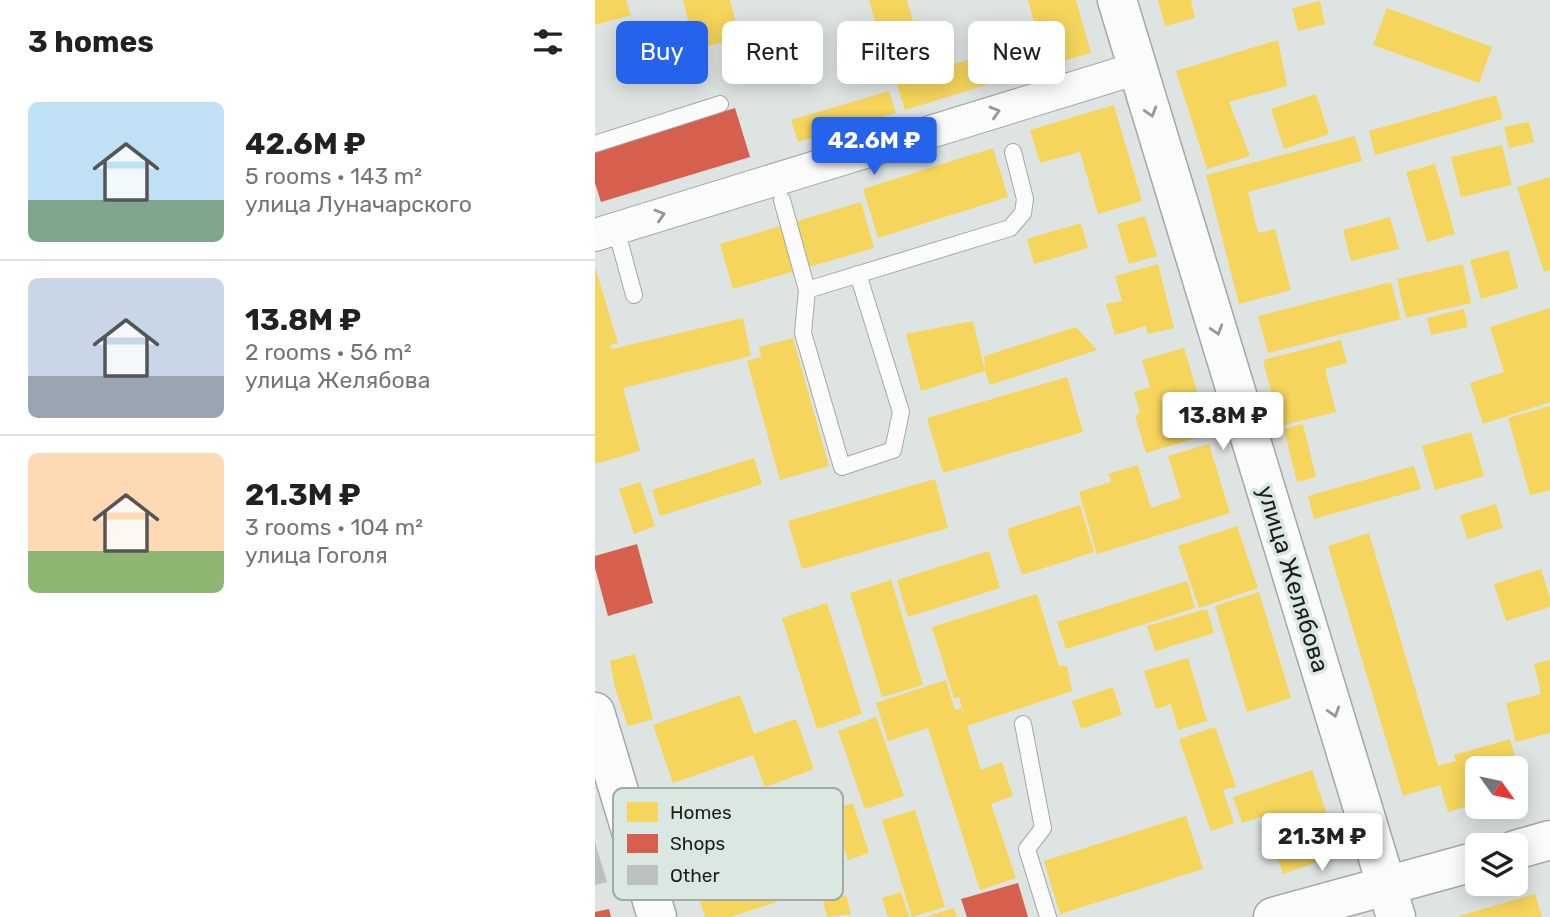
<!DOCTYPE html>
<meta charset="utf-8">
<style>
:root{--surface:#fff;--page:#f6f6f6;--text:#202124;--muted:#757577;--line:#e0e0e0;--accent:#2563eb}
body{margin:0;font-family:Rubik,sans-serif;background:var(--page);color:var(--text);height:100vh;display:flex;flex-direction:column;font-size:26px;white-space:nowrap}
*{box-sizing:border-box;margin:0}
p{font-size:23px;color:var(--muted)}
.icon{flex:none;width:38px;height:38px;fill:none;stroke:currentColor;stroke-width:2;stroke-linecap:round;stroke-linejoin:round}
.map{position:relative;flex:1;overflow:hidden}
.drawer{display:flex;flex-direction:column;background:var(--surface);width:595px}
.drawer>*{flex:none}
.top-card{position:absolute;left:21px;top:21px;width:665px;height:63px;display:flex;gap:14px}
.needle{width:46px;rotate:123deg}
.controls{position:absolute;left:870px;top:756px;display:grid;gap:14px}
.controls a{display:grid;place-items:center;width:63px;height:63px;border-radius:10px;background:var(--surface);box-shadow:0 4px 18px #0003;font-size:35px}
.price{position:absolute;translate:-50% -60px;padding:0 16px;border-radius:7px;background:#fff;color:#222;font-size:23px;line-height:46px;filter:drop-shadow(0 2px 4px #0008)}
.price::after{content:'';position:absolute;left:50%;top:42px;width:21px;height:16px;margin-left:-10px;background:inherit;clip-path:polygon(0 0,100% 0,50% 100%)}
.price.on{background:var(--accent);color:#fff}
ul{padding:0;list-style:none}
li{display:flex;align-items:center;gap:21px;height:175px;padding:0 28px}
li+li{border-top:2px solid var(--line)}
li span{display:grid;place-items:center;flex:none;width:196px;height:140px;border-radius:10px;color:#555}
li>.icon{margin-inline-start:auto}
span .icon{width:84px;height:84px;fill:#fffc;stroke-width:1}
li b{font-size:30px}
h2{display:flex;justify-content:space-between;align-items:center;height:84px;padding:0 28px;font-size:30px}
.pill{padding:0 24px;border-radius:10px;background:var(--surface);box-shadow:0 4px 18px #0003;font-size:24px;line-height:63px}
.pill.on{background:var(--accent);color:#fff}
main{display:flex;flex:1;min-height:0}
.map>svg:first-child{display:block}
.homes{fill:#f6d55c}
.shops{fill:#d6604d}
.building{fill:#bcc1bf}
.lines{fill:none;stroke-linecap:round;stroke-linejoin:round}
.lane-casing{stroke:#a3a8a6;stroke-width:18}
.street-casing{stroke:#a3a8a6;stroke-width:34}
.secondary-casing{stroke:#a3a8a6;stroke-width:41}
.lane{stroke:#fafbfa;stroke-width:16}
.street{stroke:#fafbfa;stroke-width:32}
.secondary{stroke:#fafbfa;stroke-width:38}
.oneway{stroke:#969897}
.labels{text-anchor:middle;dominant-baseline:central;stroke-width:7;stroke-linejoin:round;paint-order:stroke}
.street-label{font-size:24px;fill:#1b1f1d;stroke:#dbe7e1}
.key{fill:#dbe7e1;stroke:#a1aba6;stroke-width:2}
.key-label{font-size:19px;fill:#1b1f1d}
</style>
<main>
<section class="drawer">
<h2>3 homes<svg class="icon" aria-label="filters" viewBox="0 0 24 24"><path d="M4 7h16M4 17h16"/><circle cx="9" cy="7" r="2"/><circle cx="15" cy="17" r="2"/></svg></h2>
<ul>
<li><span style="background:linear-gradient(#bfe0f5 70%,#7fa58c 0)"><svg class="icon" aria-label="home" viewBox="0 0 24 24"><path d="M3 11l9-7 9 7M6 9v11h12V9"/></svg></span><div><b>42.6M ₽</b><p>5 rooms · 143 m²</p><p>улица Луначарского</p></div></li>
<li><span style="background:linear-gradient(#c9d6e8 70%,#9aa5b1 0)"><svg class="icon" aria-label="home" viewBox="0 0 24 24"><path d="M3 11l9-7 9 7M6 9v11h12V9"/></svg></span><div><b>13.8M ₽</b><p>2 rooms · 56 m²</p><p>улица Желябова</p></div></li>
<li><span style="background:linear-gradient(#ffd9b3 70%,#8fb573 0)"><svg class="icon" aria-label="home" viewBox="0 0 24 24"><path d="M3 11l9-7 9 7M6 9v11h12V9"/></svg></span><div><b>21.3M ₽</b><p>3 rooms · 104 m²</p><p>улица Гоголя</p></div></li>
</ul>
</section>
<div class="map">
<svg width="955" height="917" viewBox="0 0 955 917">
<rect width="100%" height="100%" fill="#dee4e1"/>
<!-- homes -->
<path class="homes" d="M 0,0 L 31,0 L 36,15 L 0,25 Z
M 88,0 L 135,0 L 145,38 L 100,49 Z
M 274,0 L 312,0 L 325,46 L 290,56 Z
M 433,0 L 481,0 L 496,53 L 435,70 L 426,37 L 442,33 Z
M 563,0 L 596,0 L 600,18 L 570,26 Z
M 725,1 L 730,24 L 703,31 L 697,8 Z
M 792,8 L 897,47 L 884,83 L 778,45 Z
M 683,40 L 692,86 L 634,102 L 655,156 L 612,169 L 581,71 Z
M 408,49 L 417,77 L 310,110 L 301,82 Z
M 294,91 L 301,113 L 203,142 L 196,120 Z
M 721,94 L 734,134 L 689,149 L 676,109 Z
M 901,95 L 908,119 L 780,155 L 774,131 Z
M 519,105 L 547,201 L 503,214 L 485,152 L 445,163 L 435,130 Z
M 934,122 L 939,142 L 914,148 L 909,127 Z
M 760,136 L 767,161 L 653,192 L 663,233 L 680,229 L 696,290 L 644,304 L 611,175 Z
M 907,145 L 917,185 L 866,197 L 856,157 Z
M 398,148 L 413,197 L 283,238 L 268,189 Z
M 840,164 L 860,234 L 832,242 L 811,172 Z
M 955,177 L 955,270 L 949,272 L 922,187 Z
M 266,202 L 279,248 L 138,289 L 125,244 Z
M 550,216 L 562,256 L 534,264 L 522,224 Z
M 795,217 L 804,249 L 756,261 L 748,230 Z
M 486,223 L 493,248 L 439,264 L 432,239 Z
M 913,250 L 923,288 L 886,299 L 875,260 Z
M 563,264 L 579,328 L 553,334 L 551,326 L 520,335 L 511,304 L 527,301 L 520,276 Z
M 868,264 L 876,303 L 811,318 L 802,279 Z
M 0,267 L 23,343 L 15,345 L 17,349 L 148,318 L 156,356 L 28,388 L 45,451 L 0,464 Z
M 796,282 L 806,319 L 673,353 L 663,316 Z
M 955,308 L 955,402 L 888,424 L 875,383 L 909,372 L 895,327 Z
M 869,309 L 873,327 L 836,335 L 832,318 Z
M 378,321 L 390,371 L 389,356 L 481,327 L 502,350 L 395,385 L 390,371 L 326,391 L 311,334 Z
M 198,338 L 234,466 L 185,480 L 152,361 L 166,357 L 164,347 Z
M 746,340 L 752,363 L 730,369 L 741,412 L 685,426 L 668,360 Z
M 589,348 L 613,427 L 600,431 L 602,438 L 551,453 L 540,416 L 545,413 L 539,392 L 555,387 L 547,360 Z
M 472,377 L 488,432 L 348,473 L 332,418 Z
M 955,406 L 955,490 L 935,495 L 913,418 Z
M 708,424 L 721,477 L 702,482 L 689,429 Z
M 876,432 L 889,476 L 840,490 L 827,446 Z
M 614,444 L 635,513 L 502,554 L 484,492 L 516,482 L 513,474 L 543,465 L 556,508 L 586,498 L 573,456 Z
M 159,458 L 167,484 L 65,516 L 57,490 Z
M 819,466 L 826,489 L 719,519 L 713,496 Z
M 340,479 L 353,528 L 207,569 L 193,521 Z
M 45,482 L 60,526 L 39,534 L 24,489 Z
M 901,504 L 908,528 L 872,539 L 865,515 Z
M 485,505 L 499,552 L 427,575 L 412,529 Z
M 642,526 L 663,588 L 604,608 L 583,546 Z
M 774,533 L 843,766 L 861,761 L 859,755 L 915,739 L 930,789 L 920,792 L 920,768 L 882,768 L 882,803 L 853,812 L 845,785 L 808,796 L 733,546 Z
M 394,551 L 405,588 L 313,617 L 302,580 Z
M 946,569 L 955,598 L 955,607 L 911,621 L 899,584 Z
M 296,580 L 328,685 L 287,697 L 255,593 Z
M 592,581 L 600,608 L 471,649 L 462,622 Z
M 664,592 L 696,698 L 652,712 L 620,606 Z
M 442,594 L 464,666 L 472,666 L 477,691 L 372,726 L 386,770 L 407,762 L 418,796 L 396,804 L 421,878 L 385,890 L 333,728 L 293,741 L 281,703 L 351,680 L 360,710 L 366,708 L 369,715 L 364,697 L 359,698 L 337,627 Z
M 232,603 L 267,714 L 222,729 L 187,618 Z
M 612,609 L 619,633 L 560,651 L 552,626 Z
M 40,654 L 58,719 L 33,726 L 20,688 L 15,661 Z
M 593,658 L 612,721 L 583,730 L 576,704 L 561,709 L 549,671 Z
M 955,660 L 955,733 L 921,742 L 911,703 L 946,694 L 939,664 Z
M 518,687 L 527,715 L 486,729 L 477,701 Z
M 145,695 L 159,734 L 201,719 L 219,769 L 170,787 L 158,755 L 78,783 L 58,725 Z
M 281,717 L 309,796 L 270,809 L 243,731 Z
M 620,727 L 641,787 L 628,790 L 639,823 L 616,831 L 584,739 Z
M 717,770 L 745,854 L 688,874 L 668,816 L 647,823 L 638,797 Z
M 122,794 L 147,872 L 213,851 L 225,888 L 135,917 L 110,917 L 75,809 Z
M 258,803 L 274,853 L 253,860 L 237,809 Z
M 320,810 L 350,907 L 317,917 L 287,820 Z
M 591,816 L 608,869 L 465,914 L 449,861 Z
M 306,892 L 314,917 L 293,917 L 287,898 Z
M 940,894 L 947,917 L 865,917 L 864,916 Z
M 251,895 L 256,914 L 232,917 L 228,901 Z
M 359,908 L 362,917 L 333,917 L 333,916 Z"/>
<!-- shops -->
<path class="shops" d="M 140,108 L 155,157 L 6,202 L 0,183 L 0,150 Z
M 42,544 L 58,603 L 13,616 L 0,568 L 0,556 Z
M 423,883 L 433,917 L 372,917 L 366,899 Z
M 14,909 L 16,917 L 0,917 L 0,912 Z"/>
<!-- building -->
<path class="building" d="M 0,842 L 12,882 L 0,885 Z"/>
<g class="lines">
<defs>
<path id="lane" d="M 0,144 L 125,104
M 187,200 L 212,290 L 208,333 L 247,467 L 298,450 L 306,412 L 263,274
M 21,229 L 39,295
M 212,290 L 415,228 L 428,213 L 430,199 L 418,152
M 428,724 L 448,828 L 432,849 L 453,917"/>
<path id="street" d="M 0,235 L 543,68"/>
<path id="secondary" d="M 522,0 L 801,917
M 0,712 L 62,917
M 920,850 L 955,840
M 678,917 L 882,861"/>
</defs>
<!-- lane casing -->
<use href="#lane" class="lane-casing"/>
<!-- street casing -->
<use href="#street" class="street-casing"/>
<!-- secondary casing -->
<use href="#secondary" class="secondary-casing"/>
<!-- lane -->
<use href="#lane" class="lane"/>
<!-- street -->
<use href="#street" class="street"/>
<!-- secondary -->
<use href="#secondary" class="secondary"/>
</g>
<!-- one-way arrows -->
<defs><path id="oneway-chevron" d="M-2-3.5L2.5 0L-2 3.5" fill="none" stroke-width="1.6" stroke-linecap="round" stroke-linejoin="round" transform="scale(1.75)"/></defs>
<g class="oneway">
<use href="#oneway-chevron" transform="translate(400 112) rotate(-17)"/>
<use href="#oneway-chevron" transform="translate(556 112) rotate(73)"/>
<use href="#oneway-chevron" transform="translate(65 215) rotate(-17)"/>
<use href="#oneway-chevron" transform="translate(622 330) rotate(73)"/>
<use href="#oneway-chevron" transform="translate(739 712) rotate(73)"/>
</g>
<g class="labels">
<!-- street labels -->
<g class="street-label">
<text transform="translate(698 579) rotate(73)">улица Желябова</text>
</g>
</g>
<!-- legend -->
<rect x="18" y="788" width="230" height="112" rx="10" class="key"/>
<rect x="32" y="802" width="31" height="20" fill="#f6d55c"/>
<rect x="32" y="834" width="31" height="19" fill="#d6604d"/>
<rect x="32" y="865" width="31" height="20" fill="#bcc1bf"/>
<g class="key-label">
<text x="75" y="819">Homes</text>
<text x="75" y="850">Shops</text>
<text x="75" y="882">Other</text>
</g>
</svg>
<div class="controls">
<a><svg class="needle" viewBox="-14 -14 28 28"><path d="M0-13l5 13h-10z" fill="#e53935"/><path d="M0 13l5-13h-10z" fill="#757577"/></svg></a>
<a><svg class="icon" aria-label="layers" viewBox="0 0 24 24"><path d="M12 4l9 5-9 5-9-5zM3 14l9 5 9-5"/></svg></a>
</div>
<b class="price on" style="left:279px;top:177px">42.6M ₽</b>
<b class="price" style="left:628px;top:452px">13.8M ₽</b>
<b class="price" style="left:727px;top:873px">21.3M ₽</b>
<div class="top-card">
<a class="pill on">Buy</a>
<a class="pill">Rent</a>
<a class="pill">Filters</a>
<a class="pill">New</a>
</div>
</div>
</main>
